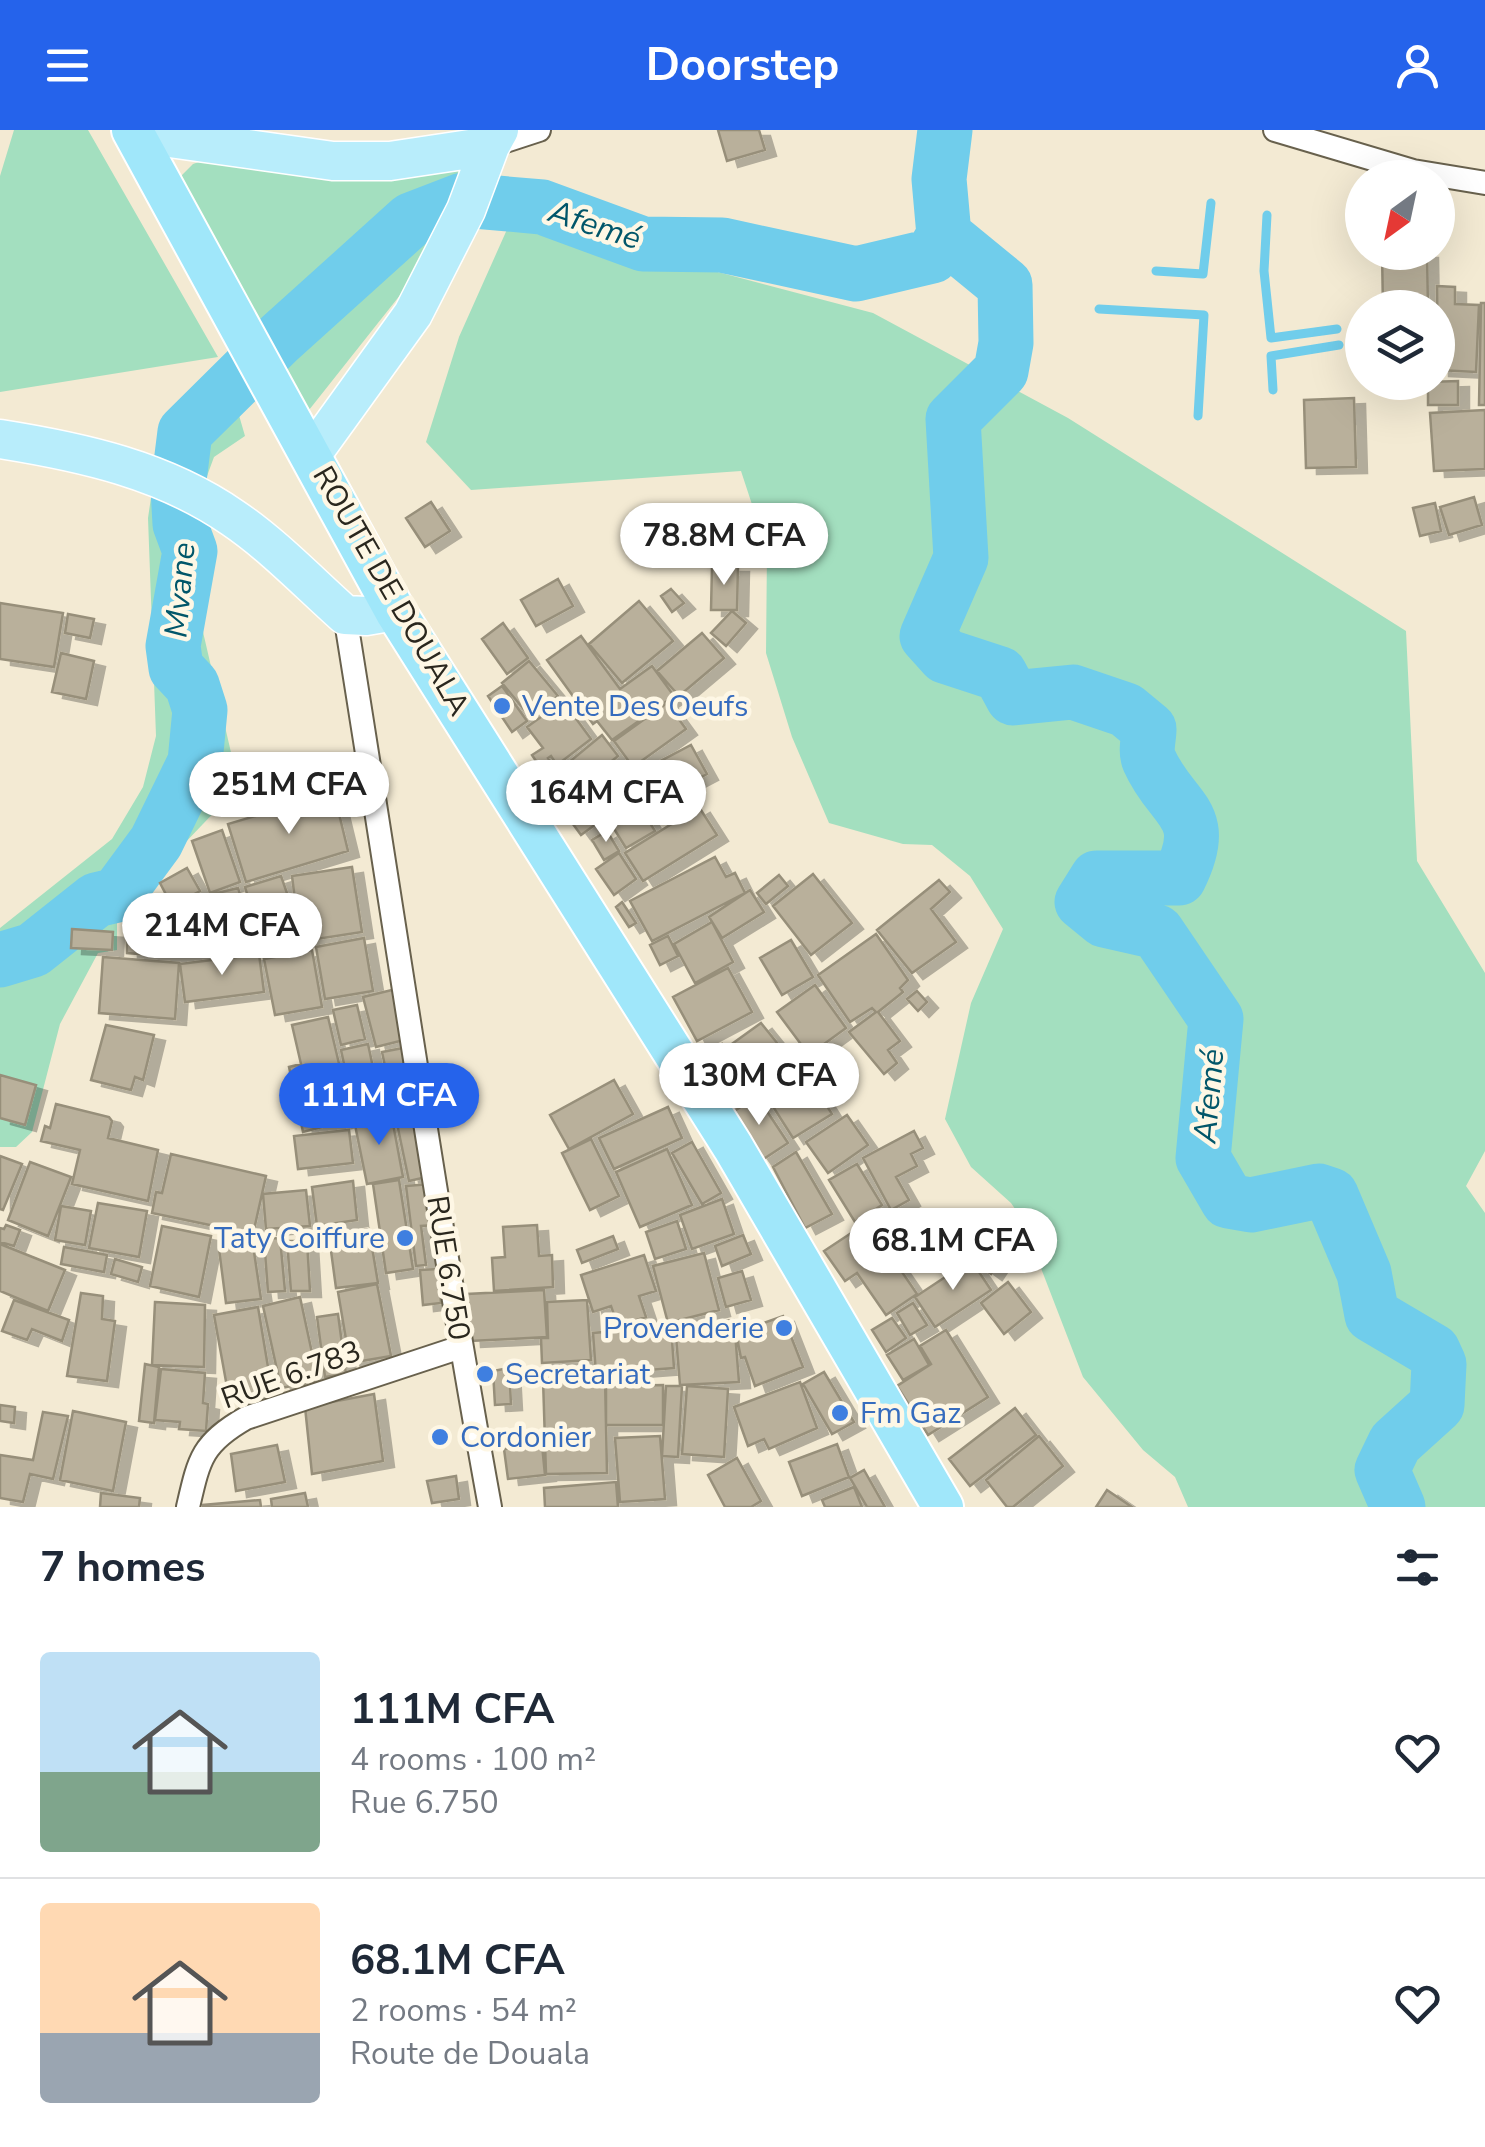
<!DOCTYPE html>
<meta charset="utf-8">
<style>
:root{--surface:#fff;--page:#f6f6f7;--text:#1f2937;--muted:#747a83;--line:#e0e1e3;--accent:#2563eb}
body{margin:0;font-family:"Nunito Sans",sans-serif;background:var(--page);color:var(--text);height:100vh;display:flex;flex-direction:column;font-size:38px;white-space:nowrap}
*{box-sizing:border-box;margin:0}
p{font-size:32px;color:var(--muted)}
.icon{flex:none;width:55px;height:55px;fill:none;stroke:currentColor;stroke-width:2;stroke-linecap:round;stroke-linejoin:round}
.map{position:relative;height:1377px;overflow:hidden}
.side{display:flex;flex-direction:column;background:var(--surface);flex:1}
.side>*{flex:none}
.needle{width:65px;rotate:213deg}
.fabs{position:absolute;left:1345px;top:30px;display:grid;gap:20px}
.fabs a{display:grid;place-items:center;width:110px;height:110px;border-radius:50%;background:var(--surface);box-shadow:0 10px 40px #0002;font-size:50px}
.price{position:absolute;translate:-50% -85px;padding:0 22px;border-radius:35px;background:#fff;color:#222;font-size:32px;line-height:65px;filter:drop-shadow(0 2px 5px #0008)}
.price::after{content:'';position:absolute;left:50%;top:60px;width:30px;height:22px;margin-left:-15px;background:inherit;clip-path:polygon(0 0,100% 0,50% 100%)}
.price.on{background:var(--accent);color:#fff}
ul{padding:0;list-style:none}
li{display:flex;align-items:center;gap:30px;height:250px;padding:0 40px}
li+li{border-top:2px solid var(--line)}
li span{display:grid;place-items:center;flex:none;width:280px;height:200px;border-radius:10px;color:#555}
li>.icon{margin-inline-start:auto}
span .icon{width:120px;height:120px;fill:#fffc;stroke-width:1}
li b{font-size:42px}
h2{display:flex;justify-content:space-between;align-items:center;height:120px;padding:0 40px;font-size:42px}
header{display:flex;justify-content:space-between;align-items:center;height:130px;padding:0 40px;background:var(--accent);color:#fff;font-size:45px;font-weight:700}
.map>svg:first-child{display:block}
.green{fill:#a3dfbf}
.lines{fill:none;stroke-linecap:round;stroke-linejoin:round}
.stream{stroke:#70cdeb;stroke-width:9}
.river{stroke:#70cdeb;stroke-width:55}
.building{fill:#b9b09b;stroke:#978f7a;stroke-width:2.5;filter:url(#shadow)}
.minor-casing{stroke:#68614d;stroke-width:26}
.primary-casing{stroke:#fff;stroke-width:41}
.trunk-casing{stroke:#fff;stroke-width:44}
.minor{stroke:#fff;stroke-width:22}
.primary{stroke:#b8edfb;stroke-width:38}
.trunk{stroke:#a0e7fa;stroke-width:40}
.shop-dot{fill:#3f7fe0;stroke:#fef7e5;stroke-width:4}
.labels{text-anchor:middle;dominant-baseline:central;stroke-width:9;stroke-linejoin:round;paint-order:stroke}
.street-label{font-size:30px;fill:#2a271e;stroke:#fef7e5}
.shop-label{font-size:30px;fill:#366cbe;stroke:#fef7e5;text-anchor:start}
.water-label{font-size:32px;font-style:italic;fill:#01566a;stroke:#fef7e5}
</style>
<header><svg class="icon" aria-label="menu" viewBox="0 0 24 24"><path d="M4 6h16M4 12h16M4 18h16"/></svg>Doorstep<svg class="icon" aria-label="person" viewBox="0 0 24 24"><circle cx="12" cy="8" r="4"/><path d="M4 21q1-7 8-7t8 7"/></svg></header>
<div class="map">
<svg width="1485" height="1377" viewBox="0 0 1485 1377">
<defs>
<filter id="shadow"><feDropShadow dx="11" dy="6" stdDeviation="0" flood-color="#0004"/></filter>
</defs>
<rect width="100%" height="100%" fill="#f3ead3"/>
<!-- green -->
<path class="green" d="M 14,0 L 88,0 L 218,227 L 0,262 L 0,46 Z
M 213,27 L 407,42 L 460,40 L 440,96 L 416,145 L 309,280 L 269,218 L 182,67 L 182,45 L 193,34 Z
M 509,95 L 661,127 L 873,183 L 1068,288 L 1406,501 L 1417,731 L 1485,843 L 1485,1021 L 1466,1056 L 1485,1083 L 1485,1377 L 1188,1377 L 1175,1347 L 1143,1320 L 1083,1247 L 1022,1089 L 1011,1073 L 971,1037 L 945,989 L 971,873 L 1003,799 L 970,746 L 932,715 L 903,714 L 829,693 L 792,607 L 766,523 L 767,420 L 741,341 L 471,360 L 426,312 L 459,207 Z
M 220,237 L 237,248 L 240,255 L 232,261 L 245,306 L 214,327 L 196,376 L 208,430 L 200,489 L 233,631 L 224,672 L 117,784 L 117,820 L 98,823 L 60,894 L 32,1002 L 16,1017 L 0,1017 L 0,798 L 112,709 L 143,657 L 156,606 L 148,388 L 153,354 L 187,263 Z"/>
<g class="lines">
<!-- stream -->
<path class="stream" d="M 1267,85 L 1264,141 L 1271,208 L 1337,199
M 1156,141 L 1203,144 L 1211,73
M 1099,179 L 1204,185 L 1198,286
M 1273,260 L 1271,226 L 1339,215"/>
<!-- river -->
<path class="river" d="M 945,0 L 939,49 L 944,105 L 1005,155 L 1006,213 L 1001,241 L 953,289 L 961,428 L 927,506 L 945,526 L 1000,544 L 1013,568 L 1073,562 L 1126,580 L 1149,599 C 1149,608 1145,621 1149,630 C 1172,682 1212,682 1179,748 L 1097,748 L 1082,772 L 1104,790 L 1157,802 L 1216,889 L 1203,1028 L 1228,1071 L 1251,1075 L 1319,1061 L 1331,1065 L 1364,1143 L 1372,1185 L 1433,1221 L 1439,1234 L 1437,1275 L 1395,1313 L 1382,1340 L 1398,1377
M 0,830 L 33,820 L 96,770 L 117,765 L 156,712 L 195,632 L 200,580 L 192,555 L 176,538 L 173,516 L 190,421 L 180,394 L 178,358 L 185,302 L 279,209 L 411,90 L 463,70 L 542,77 L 643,114 L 722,115 L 856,144 L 932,126 L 944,105"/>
</g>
<!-- building -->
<path class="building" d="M 718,0 L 759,0 L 765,20 L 727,31 Z
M 1382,122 L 1427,122 L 1428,178 L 1383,178 Z
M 1437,156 L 1455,157 L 1455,174 L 1479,175 L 1476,242 L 1438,240 Z
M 1481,173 L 1485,173 L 1485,275 L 1479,275 Z
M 1458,251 L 1458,275 L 1428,275 L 1428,252 Z
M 1354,268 L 1356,337 L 1306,338 L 1304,270 Z
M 1485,280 L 1485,339 L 1434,341 L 1430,283 Z
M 1474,367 L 1482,395 L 1449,405 L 1440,377 Z
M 431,372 L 450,401 L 425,417 L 406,388 Z
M 1435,373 L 1441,401 L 1420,406 L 1413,378 Z
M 712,436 L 738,436 L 737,480 L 711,480 Z
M 558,449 L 573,476 L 536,496 L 521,470 Z
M 671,459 L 684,473 L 672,482 L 661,466 Z
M 639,471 L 673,511 L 622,553 L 589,514 Z
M 0,473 L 63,483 L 54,537 L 0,529 Z
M 732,481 L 746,493 L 726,516 L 711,503 Z
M 68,484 L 94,489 L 90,508 L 65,503 Z
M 503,493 L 528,528 L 507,544 L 482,509 Z
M 702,503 L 724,528 L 679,566 L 657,541 Z
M 581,506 L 620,559 L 652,536 L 674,566 L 612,610 L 597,591 L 593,594 L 547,530 Z
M 61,523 L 94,531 L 86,569 L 52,562 Z
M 529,531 L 558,566 L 531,588 L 502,553 Z
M 502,556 L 527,591 L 512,602 L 488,566 Z
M 563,571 L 591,609 L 557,635 L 551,626 L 548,628 L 554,637 L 544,643 L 532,625 L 543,618 L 527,597 Z
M 667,573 L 686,599 L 633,637 L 614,611 Z
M 602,605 L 618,626 L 567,667 L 551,647 Z
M 691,615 L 707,644 L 646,676 L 630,647 Z
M 614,635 L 636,665 L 581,705 L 559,675 Z
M 334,663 L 348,721 L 246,752 L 228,694 Z
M 640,677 L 655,701 L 626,718 L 611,694 Z
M 699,677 L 717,705 L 643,751 L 625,723 Z
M 222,700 L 240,752 L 210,763 L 192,711 Z
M 607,701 L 619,721 L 604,730 L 592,710 Z
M 619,723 L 636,749 L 614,765 L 596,739 Z
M 715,727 L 726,747 L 735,743 L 745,763 L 652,811 L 630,771 Z
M 352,737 L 362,802 L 219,824 L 213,791 L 296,778 L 292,746 Z
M 187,738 L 200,761 L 172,776 L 160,753 Z
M 813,744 L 852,793 L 811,825 L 773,776 Z
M 779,745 L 788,756 L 766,774 L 757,763 Z
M 281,746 L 289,769 L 252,780 L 245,757 Z
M 939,750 L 950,762 L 931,779 L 956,812 L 912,843 L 877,800 Z
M 238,758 L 242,771 L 213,778 L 209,765 Z
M 750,760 L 764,782 L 722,808 L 709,787 Z
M 622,772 L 636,793 L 629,797 L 616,777 Z
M 207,778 L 207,824 L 163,826 L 127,823 L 126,784 L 161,785 L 161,781 Z
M 712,792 L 733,832 L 695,853 L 674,814 Z
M 72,799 L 113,802 L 112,820 L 71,818 Z
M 876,804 L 908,850 L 900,858 L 903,862 L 878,882 L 900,911 L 888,920 L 897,933 L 884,944 L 849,902 L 876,882 L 872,878 L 850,892 L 818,845 Z
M 668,806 L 678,826 L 660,835 L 650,815 Z
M 364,808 L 373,861 L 325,869 L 316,817 Z
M 791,810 L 813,847 L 782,865 L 760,828 Z
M 312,820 L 322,877 L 275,885 L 264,829 Z
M 259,824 L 264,862 L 185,872 L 180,834 Z
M 103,827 L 179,833 L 175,889 L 99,883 Z
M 728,838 L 752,882 L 697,911 L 673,867 Z
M 815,855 L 846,898 L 809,925 L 777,882 Z
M 396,859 L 408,909 L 376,917 L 363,867 Z
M 917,861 L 927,872 L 918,881 L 907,869 Z
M 357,875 L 365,909 L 341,915 L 333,880 Z
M 328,887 L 352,989 L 303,1002 L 289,937 L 301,934 L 292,895 Z
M 761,893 L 786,924 L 753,948 L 729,916 Z
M 106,895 L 154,905 L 143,950 L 135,947 L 131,960 L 91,950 Z
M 368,914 L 382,980 L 355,985 L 341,920 Z
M 722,914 L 748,961 L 723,976 L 696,928 Z
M 403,918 L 431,1046 L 409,1051 L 382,922 Z
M 797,928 L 832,984 L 793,1008 L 758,953 Z
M 0,945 L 36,955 L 25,995 L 0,988 Z
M 614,950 L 633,984 L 569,1019 L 550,985 Z
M 757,966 L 788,1013 L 762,1030 L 730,984 Z
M 56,974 L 109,987 L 112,991 L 108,1008 L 158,1020 L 148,1071 L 72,1054 L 80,1020 L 41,1011 L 45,996 L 50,998 Z
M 668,977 L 682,1008 L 614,1039 L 599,1008 Z
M 391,983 L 403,1047 L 367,1054 L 354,990 Z
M 847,985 L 868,1015 L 828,1043 L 806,1012 Z
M 349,1000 L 353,1033 L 298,1039 L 294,1006 Z
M 914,1001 L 923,1018 L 911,1024 L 917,1036 L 896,1047 L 909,1070 L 891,1080 L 863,1028 Z
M 591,1009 L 619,1066 L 590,1080 L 562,1023 Z
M 692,1012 L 721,1063 L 702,1074 L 672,1023 Z
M 667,1019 L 692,1075 L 640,1097 L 616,1042 Z
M 796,1022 L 832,1084 L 805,1098 L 773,1037 Z
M 171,1024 L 266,1046 L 253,1104 L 152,1083 L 156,1062 L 162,1063 Z
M 0,1026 L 22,1034 L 3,1080 L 0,1079 Z
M 30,1032 L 71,1047 L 48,1106 L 8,1090 Z
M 857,1034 L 882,1075 L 855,1092 L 829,1050 Z
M 399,1050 L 413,1139 L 386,1143 L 373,1054 Z
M 353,1051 L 357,1090 L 317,1096 L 312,1057 Z
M 431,1054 L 436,1095 L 421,1096 L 426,1135 L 416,1136 L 406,1056 Z
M 306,1060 L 310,1096 L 266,1099 L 263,1064 Z
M 722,1069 L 734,1104 L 692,1119 L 680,1085 Z
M 98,1073 L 147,1081 L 139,1127 L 89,1118 Z
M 61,1076 L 91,1081 L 85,1115 L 55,1110 Z
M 677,1091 L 686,1119 L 655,1129 L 646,1102 Z
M 868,1092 L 917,1164 L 886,1185 L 857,1143 L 845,1151 L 824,1121 Z
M 6,1095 L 20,1100 L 14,1116 L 0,1112 L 0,1098 L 4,1099 Z
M 537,1095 L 539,1126 L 552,1125 L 553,1157 L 494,1161 L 492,1128 L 505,1127 L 503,1097 Z
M 162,1096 L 211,1106 L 199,1167 L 150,1156 Z
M 369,1099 L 378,1153 L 336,1158 L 329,1106 Z
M 743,1105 L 751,1124 L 722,1136 L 715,1116 Z
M 613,1106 L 618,1119 L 582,1133 L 577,1120 Z
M 280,1108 L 285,1161 L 268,1162 L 264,1109 Z
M 287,1111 L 307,1111 L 310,1161 L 291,1161 Z
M 0,1114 L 65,1140 L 48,1181 L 0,1161 Z
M 253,1115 L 261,1169 L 226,1173 L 219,1119 Z
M 64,1117 L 107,1125 L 104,1142 L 61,1134 Z
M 990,1121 L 1001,1129 L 991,1144 L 980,1136 Z
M 704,1123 L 719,1180 L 668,1193 L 653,1136 Z
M 644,1125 L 656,1161 L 639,1166 L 646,1187 L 618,1196 L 611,1176 L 593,1182 L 581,1145 Z
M 115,1129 L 142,1137 L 138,1152 L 111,1144 Z
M 971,1130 L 991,1160 L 935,1197 L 915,1167 Z
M 438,1139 L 441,1173 L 423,1175 L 420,1140 Z
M 742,1141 L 751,1170 L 726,1177 L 718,1148 Z
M 1008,1152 L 1031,1182 L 1004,1204 L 981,1173 Z
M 377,1154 L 391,1226 L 350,1233 L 338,1162 Z
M 544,1160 L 547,1207 L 470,1211 L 467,1164 Z
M 81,1163 L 103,1166 L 102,1189 L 115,1191 L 107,1251 L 67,1246 Z
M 300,1167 L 318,1251 L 281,1258 L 263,1176 Z
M 14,1170 L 69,1190 L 62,1211 L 32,1199 L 27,1210 L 2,1201 Z
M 587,1170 L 591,1230 L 542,1233 L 541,1208 L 548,1208 L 547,1172 Z
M 155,1172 L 205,1175 L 204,1237 L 152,1235 Z
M 913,1173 L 927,1195 L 910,1205 L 897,1183 Z
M 258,1177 L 272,1261 L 229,1268 L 214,1185 Z
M 338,1184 L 346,1244 L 325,1247 L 317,1187 Z
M 783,1186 L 803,1237 L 755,1256 L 745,1227 L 741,1228 L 736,1203 Z
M 892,1188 L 906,1208 L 886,1222 L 872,1200 Z
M 734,1190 L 739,1252 L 680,1255 L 675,1194 Z
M 671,1196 L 674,1238 L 596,1244 L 593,1203 Z
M 946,1200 L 988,1267 L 928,1305 L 897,1256 L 931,1234 L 920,1216 Z
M 914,1209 L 929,1235 L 903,1250 L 887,1225 Z
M 145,1234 L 159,1237 L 154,1293 L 139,1291 Z
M 509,1238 L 511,1274 L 495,1275 L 493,1241 Z
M 161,1239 L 205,1243 L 203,1273 L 208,1274 L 206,1301 L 179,1299 L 180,1292 L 155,1290 Z
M 824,1242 L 854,1292 L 832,1304 L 803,1254 Z
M 605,1247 L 607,1343 L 546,1344 L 543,1249 Z
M 800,1252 L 817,1298 L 769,1319 L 764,1309 L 748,1316 L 734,1277 Z
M 663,1255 L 663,1295 L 606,1295 L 606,1256 Z
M 666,1256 L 682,1256 L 678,1327 L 662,1326 Z
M 687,1256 L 728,1259 L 724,1327 L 682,1324 Z
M 374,1264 L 383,1331 L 312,1344 L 305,1277 Z
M 0,1275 L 15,1277 L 14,1293 L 0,1291 Z
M 1015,1278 L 1036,1305 L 970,1356 L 949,1329 Z
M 73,1281 L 126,1292 L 113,1361 L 60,1350 Z
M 43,1282 L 68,1286 L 53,1349 L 30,1344 L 23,1372 L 0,1368 L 0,1325 L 33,1330 Z
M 660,1306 L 665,1369 L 620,1372 L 615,1308 Z
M 1039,1306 L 1063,1336 L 1013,1377 L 1007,1377 L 986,1350 Z
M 837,1314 L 849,1347 L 802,1366 L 789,1332 Z
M 277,1315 L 285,1352 L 236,1361 L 231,1324 Z
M 542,1315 L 545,1345 L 508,1349 L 504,1319 Z
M 737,1328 L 761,1371 L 751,1377 L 725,1377 L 708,1345 Z
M 864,1340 L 885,1377 L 867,1377 L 850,1348 Z
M 456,1346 L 459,1369 L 432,1373 L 427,1351 Z
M 616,1352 L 618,1377 L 545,1377 L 544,1358 Z
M 854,1357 L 862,1377 L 825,1377 L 822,1370 Z
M 1107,1360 L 1132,1377 L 1096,1377 Z
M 101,1363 L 140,1368 L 139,1377 L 100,1377 Z
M 305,1363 L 308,1377 L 272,1377 L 271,1369 Z
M 260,1370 L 261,1377 L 203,1377 L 203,1375 Z"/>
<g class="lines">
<defs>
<path id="minor" d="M 1275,0 L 1413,41 L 1485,53
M 490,16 L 539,0
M 345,485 C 393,782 436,1081 490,1377
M 188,1377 C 199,1329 202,1313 246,1288 L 461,1217"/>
<path id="primary" d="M 134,3 L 333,31 L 390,31 L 490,16 L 499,0
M 0,309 C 82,322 164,340 233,388 C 273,415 309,453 345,485 L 366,486 L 395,481
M 312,324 L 413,184 L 466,80 L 490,16"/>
<path id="trunk" d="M 132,0 L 395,481 L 733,1017 L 943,1377"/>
</defs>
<!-- minor casing -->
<use href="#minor" class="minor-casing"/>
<!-- primary casing -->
<use href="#primary" class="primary-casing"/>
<!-- trunk casing -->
<use href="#trunk" class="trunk-casing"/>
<!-- minor -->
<use href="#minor" class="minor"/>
<!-- primary -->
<use href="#primary" class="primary"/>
<!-- trunk -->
<use href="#trunk" class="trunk"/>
</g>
<!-- markers -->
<g class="shop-dot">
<circle cx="502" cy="576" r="10"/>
<circle cx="405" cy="1108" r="10"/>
<circle cx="784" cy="1198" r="10"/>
<circle cx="485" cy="1244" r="10"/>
<circle cx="840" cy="1283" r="10"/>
<circle cx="440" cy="1307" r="10"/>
</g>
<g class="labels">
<!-- street labels -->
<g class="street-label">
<text transform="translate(391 461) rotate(60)">ROUTE DE DOUALA</text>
<text transform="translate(448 1138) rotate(81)">RUE 6.750</text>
<text transform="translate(291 1245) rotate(-20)">RUE 6.783</text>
</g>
<!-- shop labels -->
<g class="shop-label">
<text x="522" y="576">Vente Des Oeufs</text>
<text x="385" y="1108" text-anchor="end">Taty Coiffure</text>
<text x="764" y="1198" text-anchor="end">Provenderie</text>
<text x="505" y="1244">Secretariat</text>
<text x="860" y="1283">Fm Gaz</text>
<text x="460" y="1307">Cordonier</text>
</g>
<!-- water labels -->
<g class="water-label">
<text transform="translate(595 95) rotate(18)">Afemé</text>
<text transform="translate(180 460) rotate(-85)">Mvane</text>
<text transform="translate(1209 966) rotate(-85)">Afemé</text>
</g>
</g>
</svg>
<div class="fabs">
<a><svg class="needle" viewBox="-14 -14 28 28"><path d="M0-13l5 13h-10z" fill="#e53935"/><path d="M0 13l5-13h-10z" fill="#747a83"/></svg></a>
<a><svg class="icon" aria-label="layers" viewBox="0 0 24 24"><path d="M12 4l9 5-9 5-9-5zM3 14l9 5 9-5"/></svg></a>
</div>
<b class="price" style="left:724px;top:458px">78.8M CFA</b>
<b class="price" style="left:289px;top:707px">251M CFA</b>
<b class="price" style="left:606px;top:715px">164M CFA</b>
<b class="price" style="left:222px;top:848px">214M CFA</b>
<b class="price" style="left:759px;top:998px">130M CFA</b>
<b class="price on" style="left:379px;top:1018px">111M CFA</b>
<b class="price" style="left:953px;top:1163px">68.1M CFA</b>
</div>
<section class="side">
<h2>7 homes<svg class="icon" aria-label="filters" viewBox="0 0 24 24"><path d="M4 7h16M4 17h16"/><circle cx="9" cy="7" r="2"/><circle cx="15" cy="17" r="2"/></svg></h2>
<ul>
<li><span style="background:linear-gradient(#bfe0f5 60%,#7fa58c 0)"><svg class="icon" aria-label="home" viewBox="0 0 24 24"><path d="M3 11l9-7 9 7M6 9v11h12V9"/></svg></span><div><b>111M CFA</b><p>4 rooms · 100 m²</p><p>Rue 6.750</p></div><svg class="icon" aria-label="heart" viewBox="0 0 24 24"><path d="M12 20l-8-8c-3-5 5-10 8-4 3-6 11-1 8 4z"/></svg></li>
<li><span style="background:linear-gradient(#ffd9b3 65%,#9aa5b1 0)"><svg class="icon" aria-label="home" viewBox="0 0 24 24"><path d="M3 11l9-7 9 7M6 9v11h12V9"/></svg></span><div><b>68.1M CFA</b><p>2 rooms · 54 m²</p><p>Route de Douala</p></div><svg class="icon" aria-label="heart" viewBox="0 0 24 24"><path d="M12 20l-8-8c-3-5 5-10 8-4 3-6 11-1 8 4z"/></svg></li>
</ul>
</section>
